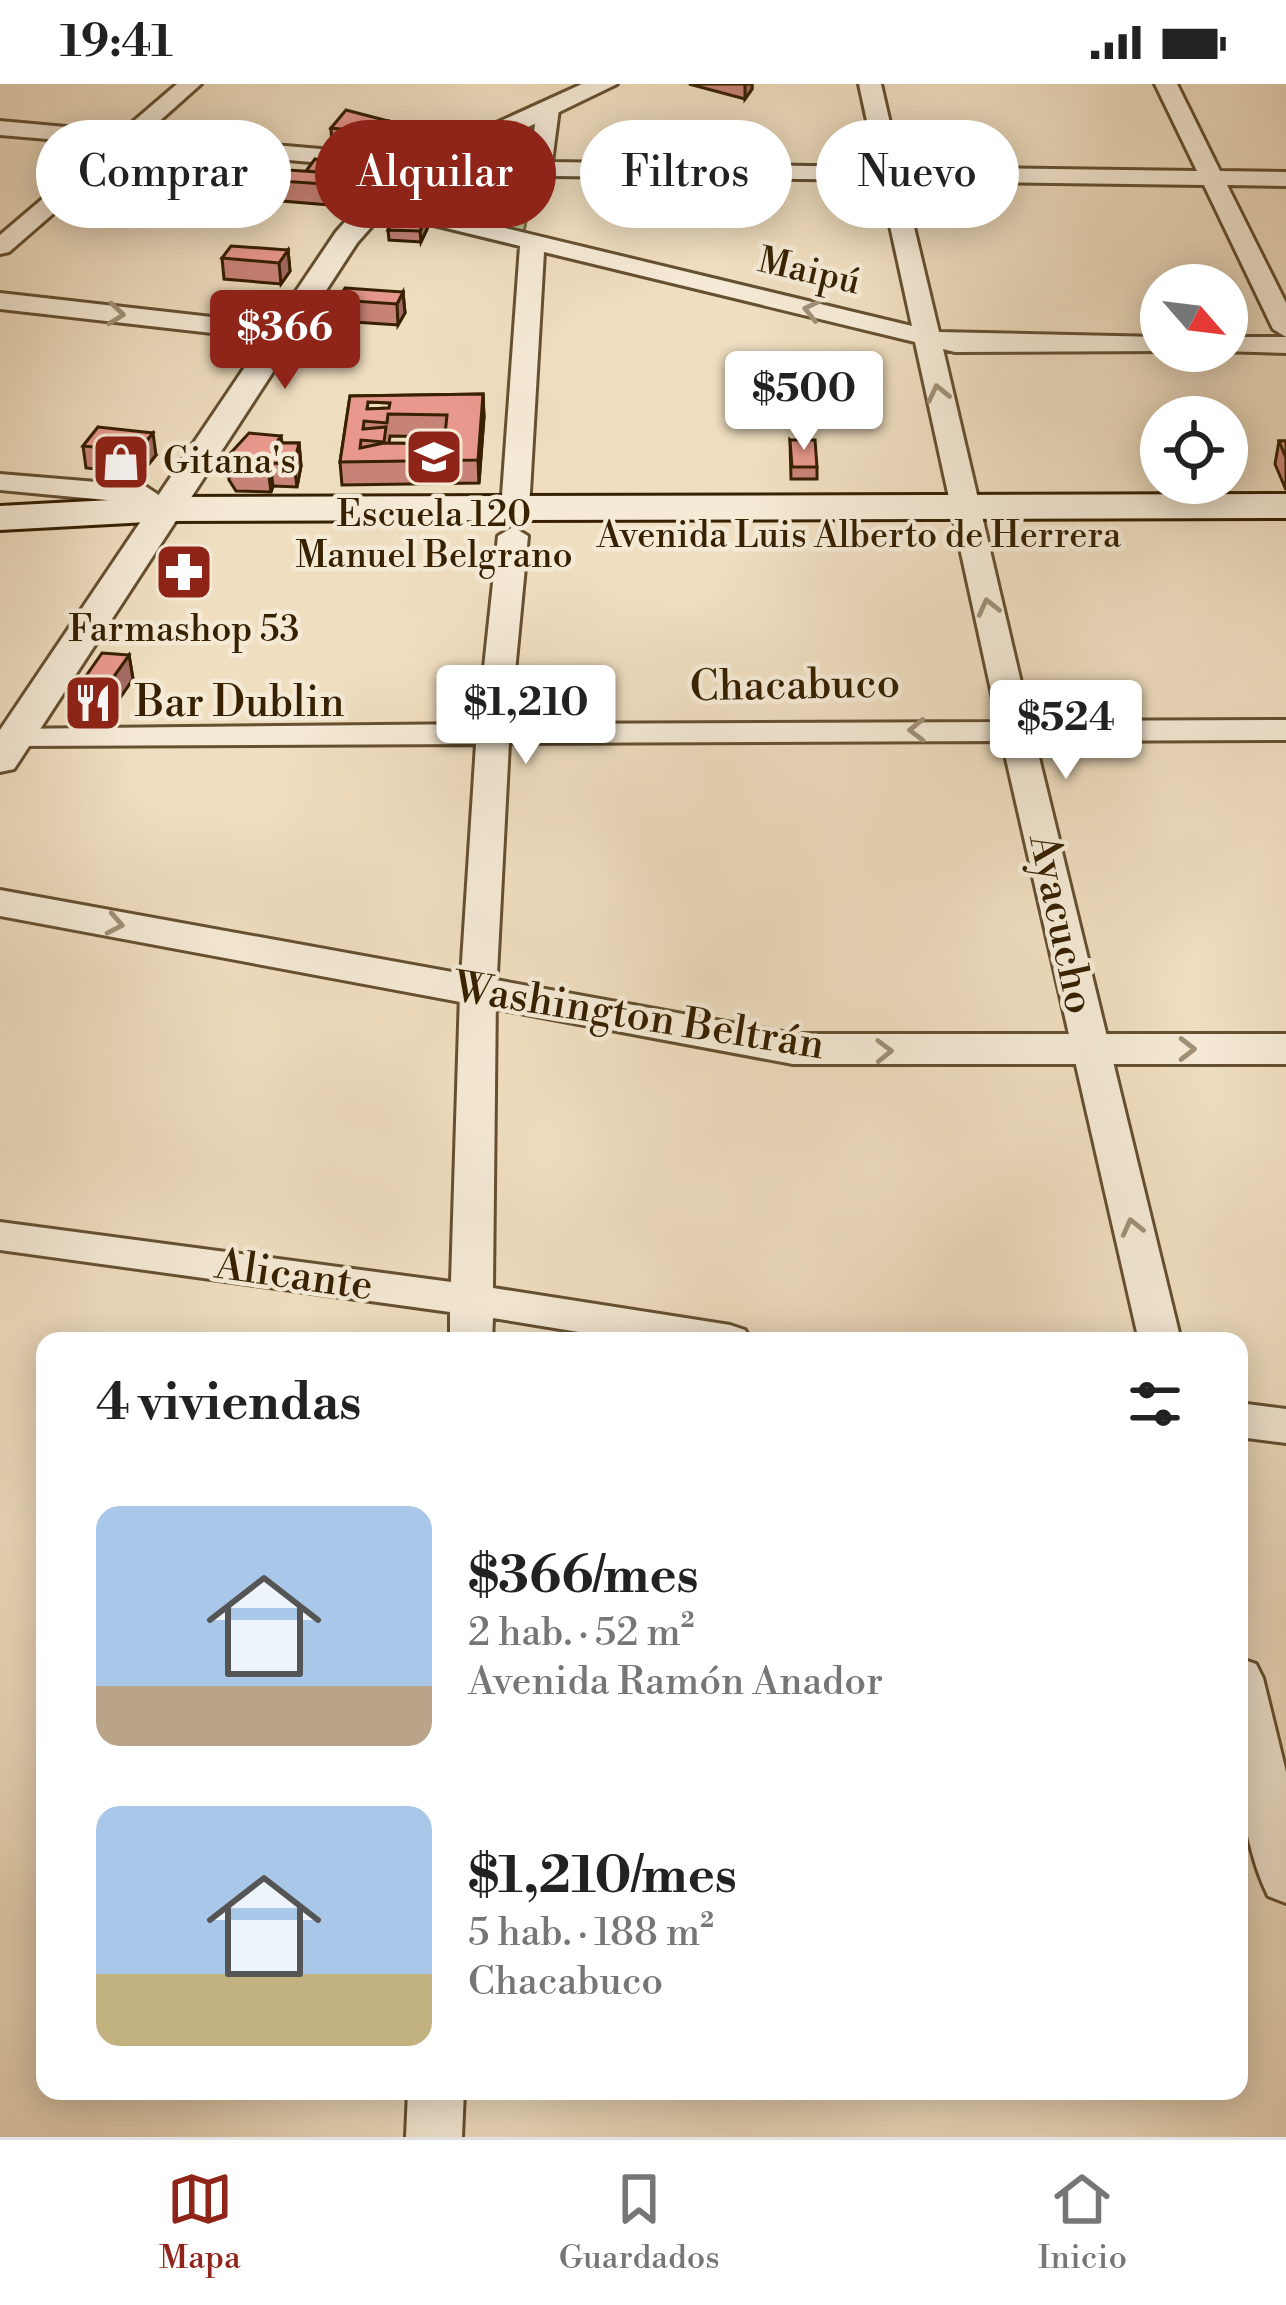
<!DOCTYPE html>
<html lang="es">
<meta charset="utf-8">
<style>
:root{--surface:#fff;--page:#f6f6f6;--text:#222;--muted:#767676;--line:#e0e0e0;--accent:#8f2418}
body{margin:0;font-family:"Libre Bodoni",serif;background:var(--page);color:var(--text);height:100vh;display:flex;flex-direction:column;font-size:45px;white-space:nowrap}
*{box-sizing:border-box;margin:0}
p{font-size:39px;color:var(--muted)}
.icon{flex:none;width:66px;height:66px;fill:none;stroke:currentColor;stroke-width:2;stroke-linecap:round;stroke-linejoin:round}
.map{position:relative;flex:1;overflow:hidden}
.side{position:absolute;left:36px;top:1248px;width:1212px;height:768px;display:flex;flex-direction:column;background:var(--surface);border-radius:24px;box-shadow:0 6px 30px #0003}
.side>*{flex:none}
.top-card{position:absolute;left:36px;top:36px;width:1215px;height:108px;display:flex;gap:24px}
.needle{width:78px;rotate:118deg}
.fabs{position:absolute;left:1140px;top:180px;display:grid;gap:24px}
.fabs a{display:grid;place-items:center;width:108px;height:108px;border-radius:50%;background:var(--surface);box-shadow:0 6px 30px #0003;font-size:60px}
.price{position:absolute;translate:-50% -102px;padding:0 27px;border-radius:12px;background:#fff;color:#222;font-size:39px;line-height:78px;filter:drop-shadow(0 3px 6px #0008)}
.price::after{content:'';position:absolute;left:50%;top:72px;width:36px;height:27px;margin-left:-18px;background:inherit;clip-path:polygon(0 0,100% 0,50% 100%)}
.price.selected{background:var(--accent);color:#fff}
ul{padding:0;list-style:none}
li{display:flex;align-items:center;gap:36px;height:300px;padding:0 60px}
li span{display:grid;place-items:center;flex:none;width:336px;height:240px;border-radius:24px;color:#555}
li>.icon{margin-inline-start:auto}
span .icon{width:144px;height:144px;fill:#fffc;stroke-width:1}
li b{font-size:51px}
h2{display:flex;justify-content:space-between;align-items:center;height:144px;padding:0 60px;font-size:51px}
.pill{padding:0 42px;border-radius:54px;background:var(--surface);box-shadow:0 6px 30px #0003;font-size:42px;line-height:108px}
.pill.selected{background:var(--accent);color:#fff}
.status{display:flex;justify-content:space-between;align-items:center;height:84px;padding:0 60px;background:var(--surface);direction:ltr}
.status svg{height:33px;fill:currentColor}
.tab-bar{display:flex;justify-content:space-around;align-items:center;height:168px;border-top:3px solid var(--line);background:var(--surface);font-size:33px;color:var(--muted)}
.tab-bar a{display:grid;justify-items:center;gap:6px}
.tab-bar .selected{color:var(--accent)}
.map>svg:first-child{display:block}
.green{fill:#bbc191;stroke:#797148;stroke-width:3}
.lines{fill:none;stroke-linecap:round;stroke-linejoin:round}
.minor-casing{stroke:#655030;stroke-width:6}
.tertiary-casing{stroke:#655030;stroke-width:6}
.secondary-casing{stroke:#372100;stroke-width:6}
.minor{fill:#f5ead6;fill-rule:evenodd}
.tertiary{fill:#f5ead6;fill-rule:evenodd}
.secondary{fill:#f5ead6;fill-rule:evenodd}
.wall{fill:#c88378;stroke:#372100;stroke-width:3;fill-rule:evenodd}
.shaded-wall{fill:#a26a62;stroke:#372100;stroke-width:3}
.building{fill:#e8988c;stroke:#372100;stroke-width:3;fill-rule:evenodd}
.oneway{stroke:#a09076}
.labels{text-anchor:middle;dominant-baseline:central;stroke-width:9;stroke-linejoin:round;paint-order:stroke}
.far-street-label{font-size:36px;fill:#372100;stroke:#f5ead6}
.far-poi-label{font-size:36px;fill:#372100;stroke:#f5ead6}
.street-label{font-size:42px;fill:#372100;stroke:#f5ead6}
.poi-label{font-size:42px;fill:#372100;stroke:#f5ead6;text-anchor:start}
</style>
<div class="status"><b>19:41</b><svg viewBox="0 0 49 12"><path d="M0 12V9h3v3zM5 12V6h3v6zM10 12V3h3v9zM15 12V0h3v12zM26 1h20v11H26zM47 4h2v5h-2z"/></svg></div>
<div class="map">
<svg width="1286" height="2053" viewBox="0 0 1286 2053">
<rect width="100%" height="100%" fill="#efdec0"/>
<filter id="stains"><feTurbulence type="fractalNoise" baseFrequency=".00167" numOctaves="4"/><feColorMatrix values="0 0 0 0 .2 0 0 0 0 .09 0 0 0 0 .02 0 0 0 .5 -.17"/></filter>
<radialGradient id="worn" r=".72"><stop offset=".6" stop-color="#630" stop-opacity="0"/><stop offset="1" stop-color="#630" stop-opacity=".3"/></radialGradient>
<!-- green -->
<path class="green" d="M 436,89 L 535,90 L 524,148 L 396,119 Z"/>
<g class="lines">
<defs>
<path id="minor" d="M 177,0 L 201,0 L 145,50 L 459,77 L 530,78 L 537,25 L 548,18 L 559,25 L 552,78 L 877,83 L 859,0 L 881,0 L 900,83 L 1197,87 L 1155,0 L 1177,0 L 1220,87 L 1286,88 L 1286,102 L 1227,101 L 1286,219 L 1286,253 L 1273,245 L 1204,101 L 903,97 L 939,248 L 1161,253 L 1161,267 L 1168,267 L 955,268 L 943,265 L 1030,637 L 1286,636 L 1286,656 L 1035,657 L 1181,1257 L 1139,1257 L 1002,657 L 509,659 L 496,909 L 493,1204 L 730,1241 L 745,1246 L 751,1257 L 634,1257 L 493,1234 L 492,1257 L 450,1257 L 450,1228 L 0,1166 L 0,1138 L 451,1198 L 460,909 L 476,660 L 17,662 L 5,659 L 1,652 L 5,645 L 478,640 L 498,452 L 513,443 L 528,452 L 510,640 L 998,638 L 915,258 L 544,168 L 529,425 L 515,434 L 505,431 L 501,425 L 520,162 L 368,125 L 364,120 L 376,113 L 912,242 L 880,96 L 459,91 L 131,62 L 9,168 L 0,170 L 0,151 L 107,60 L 0,51 L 0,37 L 121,48 Z
M 0,209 L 283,241 L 296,249 L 283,257 L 0,225 Z
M 1227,253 L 1286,253 L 1286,269 L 1220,267 L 1227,267 Z
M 0,390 L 145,402 L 180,425 L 166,434 L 138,419 L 0,406 Z
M 1239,1319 L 1286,1325 L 1286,1359 L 1239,1353 Z
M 1239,1574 L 1256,1580 L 1263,1594 L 1286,1688 L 1286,1819 L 1268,1812 C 1233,1739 1239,1653 1239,1574 Z
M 408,2007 L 464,2007 L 462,2053 L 406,2053 Z"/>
<path id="tertiary" d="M 582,0 L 617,0 L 437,87 L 394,117 L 357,159 L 20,676 L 14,685 L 0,688 L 0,646 L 336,148 L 374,105 L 417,75 Z
M 0,806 L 793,950 L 1286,950 L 1286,980 L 793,980 L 0,832 Z"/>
<path id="secondary" d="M 1286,410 L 1286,434 L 166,437 L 0,446 L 0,422 L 166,413 Z"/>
</defs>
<!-- minor casing -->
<use href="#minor" class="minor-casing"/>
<!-- tertiary casing -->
<use href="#tertiary" class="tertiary-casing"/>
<!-- secondary casing -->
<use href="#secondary" class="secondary-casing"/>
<!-- minor -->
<use href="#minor" class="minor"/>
<!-- tertiary -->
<use href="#tertiary" class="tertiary"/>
<!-- secondary -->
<use href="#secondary" class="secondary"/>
</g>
<!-- wall -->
<path class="wall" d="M 689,0 L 752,0 L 752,5 L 745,15 Z
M 388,37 L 389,57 L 362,67 L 332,64 L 331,44 Z
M 350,91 L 347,94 L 348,110 L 341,122 L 282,117 L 280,97 Z
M 427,145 L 421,158 L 389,156 L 388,146 Z
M 288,166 L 290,187 L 281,200 L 224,195 L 222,174 Z
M 403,208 L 405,229 L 398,241 L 339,237 L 338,216 Z
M 483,310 L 484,333 L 479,399 L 342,401 L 340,378 L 350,312 ZM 368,318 L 390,319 L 389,324 L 367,325 ZM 390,352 L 445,353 L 444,360 L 389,359 Z
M 98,343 L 156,371 L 141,390 L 86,384 L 83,362 Z
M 281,352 L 282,359 L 299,359 L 301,382 L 297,403 L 273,402 L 271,408 L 236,407 L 229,396 L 227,373 Z
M 790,356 L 817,383 L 817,395 L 791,395 Z
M 1279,357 L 1286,357 L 1286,406 L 1275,380 Z
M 199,477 L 189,498 L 169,497 L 168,485 Z
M 129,571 L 133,595 L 104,637 L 86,635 L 81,629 L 77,605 Z"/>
<!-- shaded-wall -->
<path class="shaded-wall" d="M 745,0 L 752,0 L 752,5 L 745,15 Z
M 388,37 L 389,57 L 362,67 L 360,47 Z
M 349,81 L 348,110 L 341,122 L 339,101 L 336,101 Z
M 426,134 L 427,145 L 421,158 L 420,147 Z
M 288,166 L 290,187 L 281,200 L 279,179 Z
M 403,208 L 405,229 L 398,241 L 397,220 Z
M 483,310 L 484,333 L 479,399 L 478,376 Z
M 153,349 L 156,371 L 141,390 L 138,367 Z
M 299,359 L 301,382 L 297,403 L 294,380 Z
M 270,379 L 273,402 L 271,408 L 268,385 Z
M 198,465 L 199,477 L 189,498 L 188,486 Z
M 129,571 L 133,595 L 104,637 L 100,612 Z"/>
<!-- building -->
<path class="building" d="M 346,26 L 388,37 L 360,47 L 331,44 Z
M 315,75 L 349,81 L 342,90 L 306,87 Z
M 288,86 L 347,90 L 339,101 L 280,97 Z
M 395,133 L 426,134 L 420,147 L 388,146 Z
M 231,162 L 288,166 L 279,179 L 222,174 Z
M 345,204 L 403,208 L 397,220 L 338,216 Z
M 483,310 L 478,376 L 340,378 L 350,312 ZM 368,318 L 390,319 L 389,324 L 367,325 ZM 388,330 L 447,331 L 444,360 L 384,359 L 360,364 L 361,356 L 384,358 L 386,343 L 363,345 L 364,337 L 387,339 Z
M 98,343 L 153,349 L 138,367 L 83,362 Z
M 249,349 L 281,352 L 276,359 L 299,359 L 294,380 L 270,379 L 268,385 L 234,384 L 227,373 Z
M 790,356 L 815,356 L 817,383 L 792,383 Z
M 1279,357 L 1286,357 L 1286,374 Z
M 198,465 L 188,486 L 168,485 L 177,467 Z
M 102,569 L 129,571 L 100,612 L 82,611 L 77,605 Z"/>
<!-- one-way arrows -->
<defs><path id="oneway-chevron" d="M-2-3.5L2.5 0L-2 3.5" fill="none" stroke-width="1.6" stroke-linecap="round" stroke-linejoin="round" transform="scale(3)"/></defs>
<g class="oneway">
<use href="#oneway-chevron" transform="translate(812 226) rotate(-167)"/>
<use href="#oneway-chevron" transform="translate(116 230) rotate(6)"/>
<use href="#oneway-chevron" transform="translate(938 309) rotate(-103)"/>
<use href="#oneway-chevron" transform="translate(988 523) rotate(-104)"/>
<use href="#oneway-chevron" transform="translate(917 646) rotate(179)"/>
<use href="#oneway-chevron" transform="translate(115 840) rotate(11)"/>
<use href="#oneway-chevron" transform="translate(1187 965)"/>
<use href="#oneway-chevron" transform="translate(884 967) rotate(-1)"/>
<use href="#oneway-chevron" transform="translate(1132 1143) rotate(-104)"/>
</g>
<!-- icons -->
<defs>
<symbol id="school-square" viewBox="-11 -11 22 22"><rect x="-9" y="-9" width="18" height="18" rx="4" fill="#8f2418" stroke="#f5ead6"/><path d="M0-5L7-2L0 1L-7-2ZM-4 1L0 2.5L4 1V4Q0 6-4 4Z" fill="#fff"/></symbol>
<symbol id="shop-square" viewBox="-11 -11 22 22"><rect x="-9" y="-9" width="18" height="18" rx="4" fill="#8f2418" stroke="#f5ead6"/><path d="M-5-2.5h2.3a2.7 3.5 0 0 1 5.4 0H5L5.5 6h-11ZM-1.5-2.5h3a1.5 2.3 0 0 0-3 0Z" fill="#fff"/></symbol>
<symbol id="pharmacy-square" viewBox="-11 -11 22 22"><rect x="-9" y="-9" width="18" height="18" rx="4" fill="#8f2418" stroke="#f5ead6"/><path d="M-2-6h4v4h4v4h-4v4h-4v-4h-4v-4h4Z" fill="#fff"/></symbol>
<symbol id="restaurant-square" viewBox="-11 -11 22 22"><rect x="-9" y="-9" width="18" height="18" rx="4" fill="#8f2418" stroke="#f5ead6"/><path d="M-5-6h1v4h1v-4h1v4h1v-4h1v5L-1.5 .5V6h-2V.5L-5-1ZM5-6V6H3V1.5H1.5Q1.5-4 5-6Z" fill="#fff"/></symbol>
</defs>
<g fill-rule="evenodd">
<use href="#school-square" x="401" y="340" width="66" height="66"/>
<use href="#shop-square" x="88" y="345" width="66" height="66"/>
<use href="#pharmacy-square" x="151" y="455" width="66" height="66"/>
<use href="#restaurant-square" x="60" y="586" width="66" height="66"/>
</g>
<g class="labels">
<!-- far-street labels -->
<g class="far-street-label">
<text transform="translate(809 188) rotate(13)">Maipú</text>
<text x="859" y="452">Avenida Luis Alberto de Herrera</text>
</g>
<!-- far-poi labels -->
<g class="far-poi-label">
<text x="163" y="378" text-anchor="start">Gitana's</text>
<text x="434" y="431">Escuela 120<tspan x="434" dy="41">Manuel Belgrano</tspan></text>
<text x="184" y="546">Farmashop 53</text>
</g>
<!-- street labels -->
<g class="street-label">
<text transform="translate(795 602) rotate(-1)">Chacabuco</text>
<text transform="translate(1061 840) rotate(78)">Ayacucho</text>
<text transform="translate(639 933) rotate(9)">Washington Beltrán</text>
<text transform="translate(294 1192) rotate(8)">Alicante</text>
</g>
<!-- poi labels -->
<g class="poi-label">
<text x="135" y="619">Bar Dublin</text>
</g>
</g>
<rect width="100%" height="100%" filter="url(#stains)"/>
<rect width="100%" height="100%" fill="url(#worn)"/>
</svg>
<div class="fabs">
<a><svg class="needle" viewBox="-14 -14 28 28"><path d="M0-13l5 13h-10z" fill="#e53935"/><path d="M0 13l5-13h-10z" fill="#767676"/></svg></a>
<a><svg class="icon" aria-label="locate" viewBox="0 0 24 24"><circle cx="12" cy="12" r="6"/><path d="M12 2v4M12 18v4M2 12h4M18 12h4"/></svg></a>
</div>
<b class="price selected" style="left:285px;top:308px">$366</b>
<b class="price" style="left:804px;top:369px">$500</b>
<b class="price" style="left:526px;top:683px">$1,210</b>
<b class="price" style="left:1066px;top:698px">$524</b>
<div class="top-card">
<a class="pill">Comprar</a>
<a class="pill selected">Alquilar</a>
<a class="pill">Filtros</a>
<a class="pill">Nuevo</a>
</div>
<section class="side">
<h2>4 viviendas<svg class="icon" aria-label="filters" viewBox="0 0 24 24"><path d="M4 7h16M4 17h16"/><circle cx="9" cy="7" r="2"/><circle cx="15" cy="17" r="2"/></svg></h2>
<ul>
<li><span style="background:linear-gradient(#a9c7e8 75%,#b9a48a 0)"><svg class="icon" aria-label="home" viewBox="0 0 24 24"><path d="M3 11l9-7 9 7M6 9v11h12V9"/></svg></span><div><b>$366/mes</b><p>2 hab. · 52 m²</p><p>Avenida Ramón Anador</p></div></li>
<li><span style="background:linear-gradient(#a9c7e8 70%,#c2b280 0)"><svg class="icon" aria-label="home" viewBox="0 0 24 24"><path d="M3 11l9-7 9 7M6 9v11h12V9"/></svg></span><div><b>$1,210/mes</b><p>5 hab. · 188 m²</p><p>Chacabuco</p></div></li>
</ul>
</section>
</div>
<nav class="tab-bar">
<a class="selected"><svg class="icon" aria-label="map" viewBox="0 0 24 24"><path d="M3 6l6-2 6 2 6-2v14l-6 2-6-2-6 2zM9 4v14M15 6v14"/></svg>Mapa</a>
<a><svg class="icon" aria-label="saved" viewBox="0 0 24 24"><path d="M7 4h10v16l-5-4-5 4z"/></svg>Guardados</a>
<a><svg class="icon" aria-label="home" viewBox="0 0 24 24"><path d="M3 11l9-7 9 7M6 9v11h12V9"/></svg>Inicio</a>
</nav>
